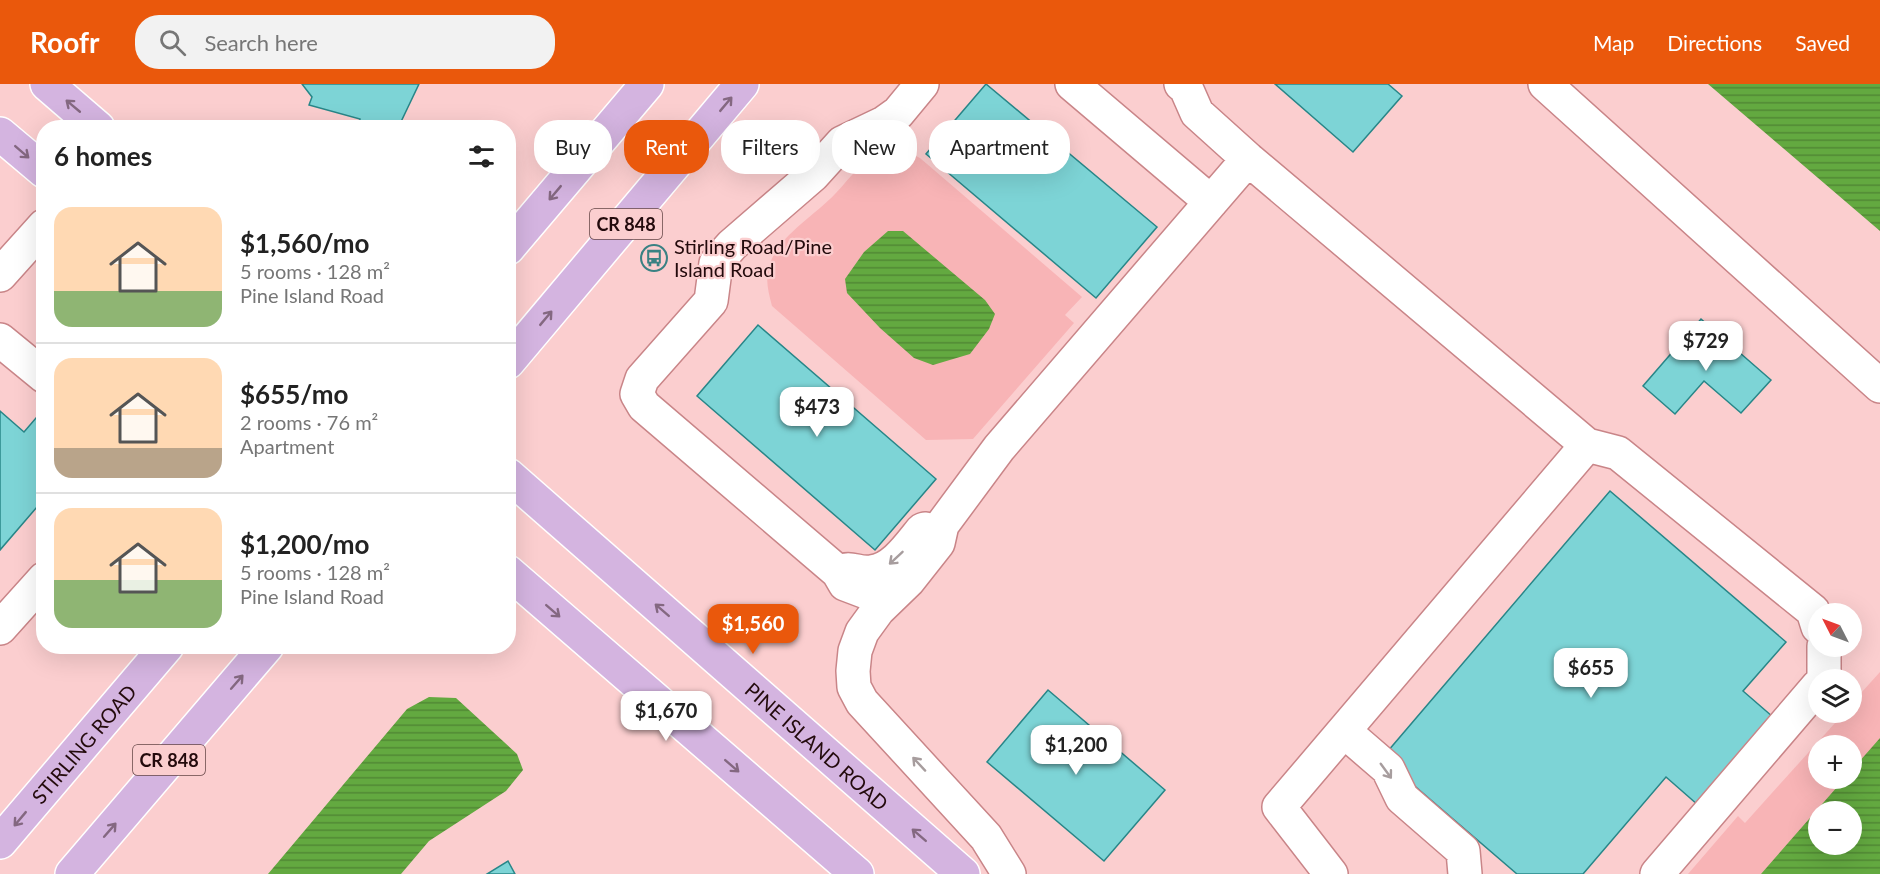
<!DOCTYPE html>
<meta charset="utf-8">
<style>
:root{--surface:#fff;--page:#f2f2f2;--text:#222;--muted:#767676;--line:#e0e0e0;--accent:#ea580c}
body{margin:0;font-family:Lato,sans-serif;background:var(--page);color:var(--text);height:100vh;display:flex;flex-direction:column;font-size:22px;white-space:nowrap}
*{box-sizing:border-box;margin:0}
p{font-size:20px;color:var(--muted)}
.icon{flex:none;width:33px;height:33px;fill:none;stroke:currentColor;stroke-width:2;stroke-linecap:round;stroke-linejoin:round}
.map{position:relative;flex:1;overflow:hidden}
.details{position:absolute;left:36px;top:36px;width:480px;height:534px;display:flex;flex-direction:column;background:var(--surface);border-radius:24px;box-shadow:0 6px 24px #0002}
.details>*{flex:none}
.banner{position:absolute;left:534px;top:36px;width:570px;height:54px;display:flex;gap:12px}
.needle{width:39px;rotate:312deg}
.tools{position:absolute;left:1808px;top:519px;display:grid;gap:12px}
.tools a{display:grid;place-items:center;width:54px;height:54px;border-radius:50%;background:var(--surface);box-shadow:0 6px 24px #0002;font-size:30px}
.price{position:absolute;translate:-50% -51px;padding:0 14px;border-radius:12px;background:#fff;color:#222;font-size:20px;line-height:39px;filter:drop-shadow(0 2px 3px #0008)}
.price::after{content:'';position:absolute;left:50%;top:36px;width:18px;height:14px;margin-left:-9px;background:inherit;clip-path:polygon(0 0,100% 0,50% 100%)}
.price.active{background:var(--accent);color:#fff}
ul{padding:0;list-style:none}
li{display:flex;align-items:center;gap:18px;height:150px;padding:0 18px}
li+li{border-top:2px solid var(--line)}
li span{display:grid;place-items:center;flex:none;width:168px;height:120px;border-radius:18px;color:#555}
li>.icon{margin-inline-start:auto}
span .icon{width:72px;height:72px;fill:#fffc;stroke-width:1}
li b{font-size:26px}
h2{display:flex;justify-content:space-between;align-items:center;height:72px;padding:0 18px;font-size:26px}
.pill{padding:0 21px;border-radius:24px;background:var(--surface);box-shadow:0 6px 24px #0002;font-size:21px;line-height:54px}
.pill.active{background:var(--accent);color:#fff}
header{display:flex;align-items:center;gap:36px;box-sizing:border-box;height:84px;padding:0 30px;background:var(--accent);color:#fff}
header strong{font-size:28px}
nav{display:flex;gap:33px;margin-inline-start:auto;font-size:21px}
.search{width:420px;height:54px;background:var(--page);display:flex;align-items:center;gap:15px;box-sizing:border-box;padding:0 21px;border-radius:24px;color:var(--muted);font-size:22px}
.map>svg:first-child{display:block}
.grass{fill:#f8b4b6;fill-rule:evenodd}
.water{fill:url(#water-rules);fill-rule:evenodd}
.building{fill:#7dd4d6;stroke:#288688;stroke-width:1.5}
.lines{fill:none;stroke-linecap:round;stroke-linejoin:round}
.minor-casing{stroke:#c98588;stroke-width:36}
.major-casing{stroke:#fff;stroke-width:36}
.minor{stroke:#fff;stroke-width:33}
.major{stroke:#d4b4e0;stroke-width:33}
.oneway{stroke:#846881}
.oneway2{stroke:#a79d9e}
.labels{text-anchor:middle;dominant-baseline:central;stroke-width:4.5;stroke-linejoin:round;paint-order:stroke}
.shield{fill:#fbcecf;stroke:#644546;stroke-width:1.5}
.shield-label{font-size:18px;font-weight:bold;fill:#230a0c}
.poi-label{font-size:20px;fill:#230a0c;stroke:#fbcecf;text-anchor:start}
.street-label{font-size:20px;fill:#230a0c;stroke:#fbcecf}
</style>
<header>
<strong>Roofr</strong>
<div class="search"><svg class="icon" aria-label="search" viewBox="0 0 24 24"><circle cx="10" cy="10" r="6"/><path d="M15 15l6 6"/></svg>Search here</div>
<nav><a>Map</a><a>Directions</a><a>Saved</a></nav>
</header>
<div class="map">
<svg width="1880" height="790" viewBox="0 0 1880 790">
<defs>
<pattern id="water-rules" width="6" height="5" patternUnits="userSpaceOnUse" patternTransform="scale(1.5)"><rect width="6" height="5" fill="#63a940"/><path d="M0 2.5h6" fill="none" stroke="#518834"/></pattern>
</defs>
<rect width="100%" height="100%" fill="#fbcecf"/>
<!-- grass -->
<path class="grass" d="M 908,68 L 920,74 L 1082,213 L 1065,231 L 1074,239 L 973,355 L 926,356 L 772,222 C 768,206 764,193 771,177 C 781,151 815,131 835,110 C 846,99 854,86 868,77 C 879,70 895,69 908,68 Z
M 1880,588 L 1880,790 L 1688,790 L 1738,732 L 1745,739 L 1844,629 L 1851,628 L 1851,620 ZM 1818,662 L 1851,662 L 1851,694 L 1818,694 ZM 1818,728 L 1851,728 L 1851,760 L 1818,760 Z"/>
<!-- water -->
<path class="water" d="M 1708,0 L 1880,0 L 1880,147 Z
M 888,147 L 903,147 L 985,216 L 995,230 L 989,245 L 970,270 L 933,281 L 914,274 L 880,244 L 847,209 L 845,195 L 864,168 Z
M 429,613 L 456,614 L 517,670 L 523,686 L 506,707 L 429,757 L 401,790 L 268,790 L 407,625 Z
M 1880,654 L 1880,790 L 1761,790 L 1844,695 L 1851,694 L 1851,687 ZM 1818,728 L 1851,728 L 1851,760 L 1818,760 Z"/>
<!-- building -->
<path class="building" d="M 302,0 L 419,0 L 398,44 L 371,44 L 359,40 L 360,35 L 309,21 L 312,13 Z
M 986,0 L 1157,143 L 1096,214 L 926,70 Z
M 1275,0 L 1388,0 L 1402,12 L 1353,68 Z
M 1701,235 L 1771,296 L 1741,329 L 1704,297 L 1675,330 L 1643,302 Z
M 758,241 L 936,395 L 875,466 L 697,312 Z
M 0,327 L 24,348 L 36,334 L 44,341 L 44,428 L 37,423 L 0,466 Z
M 1610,407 L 1786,558 L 1743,607 L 1773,633 L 1698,721 L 1666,693 L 1583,790 L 1517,790 L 1382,674 Z
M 1048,606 L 1165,706 L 1104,777 L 987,678 Z
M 508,777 L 515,790 L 487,790 Z"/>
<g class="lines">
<defs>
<path id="minor" d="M 1072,0 L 1211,118
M 1181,0 L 1186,4 L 1197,29 L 1248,75 L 1587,361 L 1279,723 L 1331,790
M 1545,0 L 1880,302
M 0,191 L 44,142
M 0,256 L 44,292
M 1587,361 L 1618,369 L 1813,527 L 1818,543
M 838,488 C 852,482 857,490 871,488 C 893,486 909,462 922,446 L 925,445
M 893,510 L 874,511 L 845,500 L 838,488 L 644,322 L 637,310 L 642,295 L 711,217 L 716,179 L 732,161 L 813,91 L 842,59 L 884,39 L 898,29 L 922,0
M 0,544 L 44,495
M 1824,596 L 1824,562
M 1344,647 L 1388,685 L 1402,714 L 1463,767 L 1465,790
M 1009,790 L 986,753 L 862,618 L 854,603 L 853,587 L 855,567 L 862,548 L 878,526 L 908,497 L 938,459 L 942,441 L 999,364 L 1248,75
M 1657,790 L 1818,602"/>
<g id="major">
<path d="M 47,0 L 98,44"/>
<path d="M 0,50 L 44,87"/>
<path d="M 508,164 L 647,0"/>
<path d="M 508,278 L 742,0"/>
<path id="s1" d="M 508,391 L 963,790"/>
<path d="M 508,488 L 857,790"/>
<path id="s2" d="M 0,758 L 167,562"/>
<path d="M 72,790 L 267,562"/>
</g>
</defs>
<!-- minor casing -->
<use href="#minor" class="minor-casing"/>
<!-- major casing -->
<use href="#major" class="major-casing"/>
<!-- minor -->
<use href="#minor" class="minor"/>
<!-- major -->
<use href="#major" class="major"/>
</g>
<!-- one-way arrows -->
<defs><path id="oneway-shaft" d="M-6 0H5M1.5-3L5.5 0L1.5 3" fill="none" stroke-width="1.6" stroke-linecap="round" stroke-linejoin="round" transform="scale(1.5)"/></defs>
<g class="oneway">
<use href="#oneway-shaft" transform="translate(726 20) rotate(-50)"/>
<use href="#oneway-shaft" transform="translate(73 22) rotate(-140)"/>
<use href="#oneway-shaft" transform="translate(22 68) rotate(41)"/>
<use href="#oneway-shaft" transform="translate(555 109) rotate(130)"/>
<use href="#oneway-shaft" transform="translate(546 234) rotate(-50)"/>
<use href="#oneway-shaft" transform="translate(662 526) rotate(-139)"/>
<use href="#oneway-shaft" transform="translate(553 527) rotate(41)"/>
<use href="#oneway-shaft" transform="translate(237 598) rotate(-49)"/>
<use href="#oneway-shaft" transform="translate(732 682) rotate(41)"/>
<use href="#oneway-shaft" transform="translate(20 735) rotate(130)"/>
<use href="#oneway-shaft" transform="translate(110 746) rotate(-49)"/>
<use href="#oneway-shaft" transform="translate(919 751) rotate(-139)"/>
</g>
<g class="oneway2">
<use href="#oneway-shaft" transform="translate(896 474) rotate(137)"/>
<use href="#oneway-shaft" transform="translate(919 680) rotate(-133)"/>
<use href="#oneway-shaft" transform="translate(1386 687) rotate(54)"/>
</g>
<!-- icons -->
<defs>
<symbol id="bus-ring" viewBox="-11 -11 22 22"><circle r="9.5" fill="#fbcecf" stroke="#398183" stroke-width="1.5"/><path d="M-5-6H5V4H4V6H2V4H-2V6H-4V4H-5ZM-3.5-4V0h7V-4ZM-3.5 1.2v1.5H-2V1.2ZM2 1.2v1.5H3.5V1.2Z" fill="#398183"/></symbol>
</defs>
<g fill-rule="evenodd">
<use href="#bus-ring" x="639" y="159" width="30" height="30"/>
</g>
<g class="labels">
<!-- shield labels -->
<g class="shield">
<rect x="590" y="125" width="72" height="30" rx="4.5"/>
<rect x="133" y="661" width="72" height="30" rx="4.5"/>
</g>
<g class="shield-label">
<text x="626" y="140">CR 848</text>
<text x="169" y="676">CR 848</text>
</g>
<!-- poi labels -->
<g class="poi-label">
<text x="674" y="162">Stirling Road/Pine<tspan x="674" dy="23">Island Road</tspan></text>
</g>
<!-- street labels -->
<g class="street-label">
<text stroke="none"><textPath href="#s2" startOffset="129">STIRLING ROAD</textPath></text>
<text stroke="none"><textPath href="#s1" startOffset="411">PINE ISLAND ROAD</textPath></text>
</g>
</g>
</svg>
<div class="tools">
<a><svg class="needle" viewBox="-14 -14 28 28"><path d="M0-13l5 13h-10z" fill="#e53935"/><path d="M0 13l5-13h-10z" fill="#767676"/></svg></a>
<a><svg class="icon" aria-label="layers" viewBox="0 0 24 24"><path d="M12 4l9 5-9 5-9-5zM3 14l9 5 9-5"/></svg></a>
<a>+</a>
<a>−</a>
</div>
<b class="price" style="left:1706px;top:288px">$729</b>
<b class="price" style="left:817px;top:354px">$473</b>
<b class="price active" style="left:753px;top:571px">$1,560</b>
<b class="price" style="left:1591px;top:615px">$655</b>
<b class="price" style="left:666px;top:658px">$1,670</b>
<b class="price" style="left:1076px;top:692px">$1,200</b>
<div class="banner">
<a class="pill">Buy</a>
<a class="pill active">Rent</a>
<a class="pill">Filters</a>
<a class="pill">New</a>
<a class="pill">Apartment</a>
</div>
<section class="details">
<h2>6 homes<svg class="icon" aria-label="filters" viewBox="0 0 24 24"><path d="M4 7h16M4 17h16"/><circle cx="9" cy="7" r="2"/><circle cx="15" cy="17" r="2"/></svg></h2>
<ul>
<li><span style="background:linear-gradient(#ffd9b3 70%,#8fb573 0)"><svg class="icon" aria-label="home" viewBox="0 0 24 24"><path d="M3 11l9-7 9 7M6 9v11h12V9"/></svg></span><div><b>$1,560/mo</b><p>5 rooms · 128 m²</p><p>Pine Island Road</p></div></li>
<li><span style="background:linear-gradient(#ffd9b3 75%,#b9a48a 0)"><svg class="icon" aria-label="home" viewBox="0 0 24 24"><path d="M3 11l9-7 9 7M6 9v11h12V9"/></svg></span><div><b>$655/mo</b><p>2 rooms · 76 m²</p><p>Apartment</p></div></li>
<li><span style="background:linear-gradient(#ffd9b3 60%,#8fb573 0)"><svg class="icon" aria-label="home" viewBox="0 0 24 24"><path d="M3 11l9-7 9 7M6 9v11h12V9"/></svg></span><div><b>$1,200/mo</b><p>5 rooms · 128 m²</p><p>Pine Island Road</p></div></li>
</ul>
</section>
</div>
